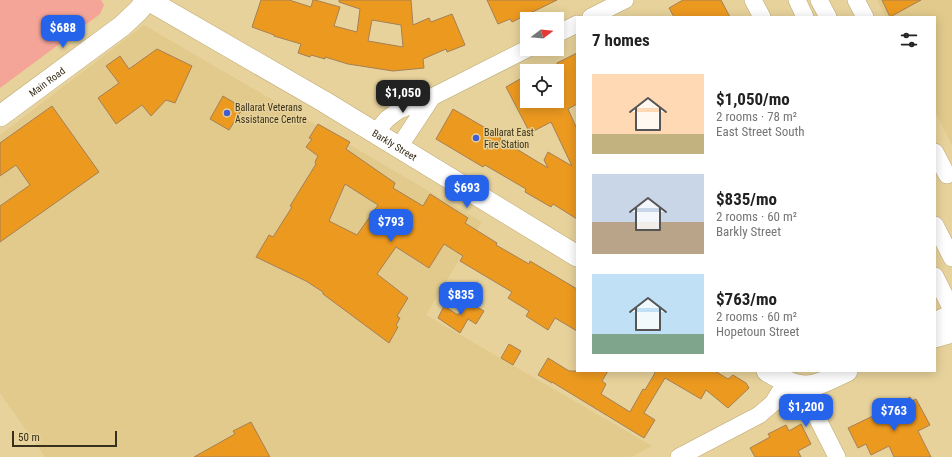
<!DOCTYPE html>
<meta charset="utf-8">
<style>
:root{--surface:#fff;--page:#f6f6f6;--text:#222;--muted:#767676;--accent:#2563eb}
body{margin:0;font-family:"Roboto Condensed",sans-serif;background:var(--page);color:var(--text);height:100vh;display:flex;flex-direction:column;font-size:15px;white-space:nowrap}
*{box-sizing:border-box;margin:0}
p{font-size:13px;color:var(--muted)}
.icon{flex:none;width:22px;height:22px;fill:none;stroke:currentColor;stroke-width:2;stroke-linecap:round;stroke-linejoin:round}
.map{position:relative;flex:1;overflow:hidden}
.side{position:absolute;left:576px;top:16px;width:360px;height:356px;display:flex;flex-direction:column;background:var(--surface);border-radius:0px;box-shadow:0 2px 10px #0003}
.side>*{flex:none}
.needle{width:26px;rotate:74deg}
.buttons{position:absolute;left:520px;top:12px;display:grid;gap:8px}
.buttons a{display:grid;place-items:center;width:44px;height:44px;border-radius:0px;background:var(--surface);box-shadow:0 2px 10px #0003;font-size:20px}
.scale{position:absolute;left:12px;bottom:10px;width:105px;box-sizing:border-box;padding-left:4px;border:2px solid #38301a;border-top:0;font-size:11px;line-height:14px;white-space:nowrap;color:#38301a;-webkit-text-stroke:3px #e7d29b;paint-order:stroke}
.price{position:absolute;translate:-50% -34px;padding:0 9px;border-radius:8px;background:var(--accent);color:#fff;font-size:13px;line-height:26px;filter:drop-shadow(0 1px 2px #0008)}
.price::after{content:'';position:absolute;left:50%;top:24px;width:12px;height:9px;margin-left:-6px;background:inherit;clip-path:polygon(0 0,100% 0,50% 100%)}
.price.current{background:#222;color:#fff}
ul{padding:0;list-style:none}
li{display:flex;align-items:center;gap:12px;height:100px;padding:0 16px}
li span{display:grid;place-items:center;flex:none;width:112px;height:80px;border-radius:0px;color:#555}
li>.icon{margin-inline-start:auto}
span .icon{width:48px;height:48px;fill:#fffc;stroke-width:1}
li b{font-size:17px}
h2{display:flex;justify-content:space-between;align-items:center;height:48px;padding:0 16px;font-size:17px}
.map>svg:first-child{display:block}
.built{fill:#e1ca8b}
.park{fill:#f5a598}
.building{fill:#ec991f;stroke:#a58055;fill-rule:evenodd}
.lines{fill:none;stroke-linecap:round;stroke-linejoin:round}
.minor-casing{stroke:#bca772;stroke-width:18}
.major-casing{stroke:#bca772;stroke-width:22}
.minor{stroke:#fff;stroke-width:17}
.major{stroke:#fff;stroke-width:21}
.poi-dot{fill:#425dd0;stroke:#e7d29b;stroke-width:1.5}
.labels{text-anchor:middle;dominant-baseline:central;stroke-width:3;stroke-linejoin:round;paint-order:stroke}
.street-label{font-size:10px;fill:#38301a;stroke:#e7d29b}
.poi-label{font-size:10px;fill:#38301a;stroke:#e7d29b;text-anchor:start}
</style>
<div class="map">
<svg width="952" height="457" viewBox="0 0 952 457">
<rect width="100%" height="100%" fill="#e7d29b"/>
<!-- built -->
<path class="built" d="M 877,0 L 952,0 L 952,145 L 935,112 L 935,17 L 886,17 Z
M 144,25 L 482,222 L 426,315 L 652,446 L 631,457 L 45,457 L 0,393 L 0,135 Z"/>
<!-- park -->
<path class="park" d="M 0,0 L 101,0 L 104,5 L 100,14 L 0,88 Z"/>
<!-- building -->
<path class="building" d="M 261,0 L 289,0 L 311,7 L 313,0 L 315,0 L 340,7 L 334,26 L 357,32 L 360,9 L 339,2 L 339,0 L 411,0 L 413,25 L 429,18 L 431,22 L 452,14 L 465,45 L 447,52 L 446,49 L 423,59 L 424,68 L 393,71 L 348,64 L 325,57 L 325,59 L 311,55 L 310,57 L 298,53 L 301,44 L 274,36 L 274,35 L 252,27 ZM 372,20 L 401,25 L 403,47 L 368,41 Z
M 487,0 L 557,0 L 512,22 L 510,19 L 498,24 Z
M 683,0 L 721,0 L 730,17 L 674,17 L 669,8 Z
M 882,0 L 921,0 L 890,17 Z
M 157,49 L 192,66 L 175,103 L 166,100 L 151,116 L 142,105 L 116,124 L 98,98 L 119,83 L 106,66 L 120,56 L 129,69 Z
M 577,53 L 577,104 L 568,109 L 577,129 L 577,219 L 553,204 L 551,207 L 525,192 L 526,189 L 485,165 L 483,167 L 436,139 L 453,109 L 501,137 L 500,139 L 548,168 L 544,160 L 548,152 L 572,166 L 551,122 L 530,133 L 506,87 L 520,79 L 527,94 L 527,101 L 557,101 L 557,63 Z
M 223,96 L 243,108 L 229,130 L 210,119 Z
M 52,106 L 99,172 L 0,242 L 0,206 L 30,185 L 16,165 L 0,176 L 0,143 Z
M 318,124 L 350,142 L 346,149 L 395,183 L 393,188 L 423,206 L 430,194 L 468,218 L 465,223 L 497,243 L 496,245 L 529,264 L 530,261 L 577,289 L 577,331 L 555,318 L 548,330 L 526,316 L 529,311 L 508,298 L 512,292 L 460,261 L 463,256 L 444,244 L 429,268 L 396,247 L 377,274 L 408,298 L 397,316 L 400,318 L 396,325 L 398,327 L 389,343 L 323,294 L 323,292 L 306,281 L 256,257 L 269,235 L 273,237 L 292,207 L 290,206 L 316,164 L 315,162 L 318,156 L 306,147 L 312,139 L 309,138 ZM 345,184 L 378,205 L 357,235 L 329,221 Z
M 466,301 L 484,311 L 476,324 L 468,319 L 460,333 L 438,318 L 444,306 L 458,315 Z
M 509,344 L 521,351 L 513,365 L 501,358 Z
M 548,358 L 569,371 L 608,371 L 602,381 L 606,384 L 601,394 L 630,412 L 643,389 L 645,390 L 655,373 L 653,371 L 715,371 L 728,379 L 733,375 L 746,383 L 749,388 L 728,408 L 706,390 L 701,399 L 665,378 L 644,413 L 655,420 L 644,438 L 552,382 L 552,383 L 538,375 Z
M 910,397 L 912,401 L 916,399 L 930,425 L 918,431 L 931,457 L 894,457 L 889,446 L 871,455 L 866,444 L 858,448 L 848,428 L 875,415 L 877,419 L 903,406 L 901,402 Z
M 251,422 L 270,457 L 194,457 L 235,434 L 233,431 Z
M 801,424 L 811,444 L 798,451 L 801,457 L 755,457 L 750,448 L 770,437 L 768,434 L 786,425 L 789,431 Z"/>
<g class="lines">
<defs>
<path id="minor" d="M 753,0 L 762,17
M 797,0 L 805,17
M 819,0 L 828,17
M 856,0 L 865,17
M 591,17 L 625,0
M 557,34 L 577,24
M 375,133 L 387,119 L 399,110 L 432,97 L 527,49
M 399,147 L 432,97
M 935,152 L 947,175
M 935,225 L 952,258
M 935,276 L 952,310
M 801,386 L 837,457
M 679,457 L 759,415 L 773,403 L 786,382"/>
<g id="major">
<path id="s1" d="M 148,0 L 323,101 L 577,256"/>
<path id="s2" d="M 0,116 L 122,26 L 138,11 L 147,0"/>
<path d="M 935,323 L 952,315"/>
<path d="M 935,337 L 952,332"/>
<path d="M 767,371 C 804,393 810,389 847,371"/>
</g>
</defs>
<!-- minor casing -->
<use href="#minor" class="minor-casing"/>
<!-- major casing -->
<use href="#major" class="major-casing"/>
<!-- minor -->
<use href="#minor" class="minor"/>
<!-- major -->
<use href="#major" class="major"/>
</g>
<!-- markers -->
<g class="poi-dot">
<circle cx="227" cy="113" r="4"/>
<circle cx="476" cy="138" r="4"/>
</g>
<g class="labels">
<!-- street labels -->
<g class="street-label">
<text stroke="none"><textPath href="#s2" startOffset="58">Main Road</textPath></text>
<text stroke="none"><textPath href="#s1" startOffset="286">Barkly Street</textPath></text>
</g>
<!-- poi labels -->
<g class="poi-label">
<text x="235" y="107">Ballarat Veterans<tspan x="235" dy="12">Assistance Centre</tspan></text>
<text x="484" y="132">Ballarat East<tspan x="484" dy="12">Fire Station</tspan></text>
</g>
</g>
</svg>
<div class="buttons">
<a><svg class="needle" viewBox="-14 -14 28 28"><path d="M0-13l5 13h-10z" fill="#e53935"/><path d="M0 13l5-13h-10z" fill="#767676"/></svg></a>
<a><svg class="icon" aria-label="locate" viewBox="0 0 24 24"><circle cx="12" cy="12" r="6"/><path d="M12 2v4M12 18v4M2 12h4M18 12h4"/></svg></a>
</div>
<div class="scale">50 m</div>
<b class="price" style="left:63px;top:49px">$688</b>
<b class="price current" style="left:403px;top:114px">$1,050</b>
<b class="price" style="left:467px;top:209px">$693</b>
<b class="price" style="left:391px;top:243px">$793</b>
<b class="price" style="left:461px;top:316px">$835</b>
<b class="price" style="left:806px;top:428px">$1,200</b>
<b class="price" style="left:894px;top:432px">$763</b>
<section class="side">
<h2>7 homes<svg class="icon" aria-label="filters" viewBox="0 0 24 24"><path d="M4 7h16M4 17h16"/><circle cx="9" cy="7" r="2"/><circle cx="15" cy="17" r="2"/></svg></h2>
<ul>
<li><span style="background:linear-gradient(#ffd9b3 75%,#c2b280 0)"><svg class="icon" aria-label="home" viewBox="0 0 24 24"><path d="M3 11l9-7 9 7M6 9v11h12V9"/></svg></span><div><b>$1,050/mo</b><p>2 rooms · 78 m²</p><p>East Street South</p></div></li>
<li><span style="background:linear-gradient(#c9d6e8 60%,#b9a48a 0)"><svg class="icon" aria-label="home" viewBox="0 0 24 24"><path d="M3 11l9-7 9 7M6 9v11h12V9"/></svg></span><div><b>$835/mo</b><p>2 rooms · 60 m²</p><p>Barkly Street</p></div></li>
<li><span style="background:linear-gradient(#bfe0f5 75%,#7fa58c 0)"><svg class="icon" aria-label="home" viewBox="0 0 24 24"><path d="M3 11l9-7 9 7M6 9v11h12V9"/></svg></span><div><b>$763/mo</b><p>2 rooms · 60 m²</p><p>Hopetoun Street</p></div></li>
</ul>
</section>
</div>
